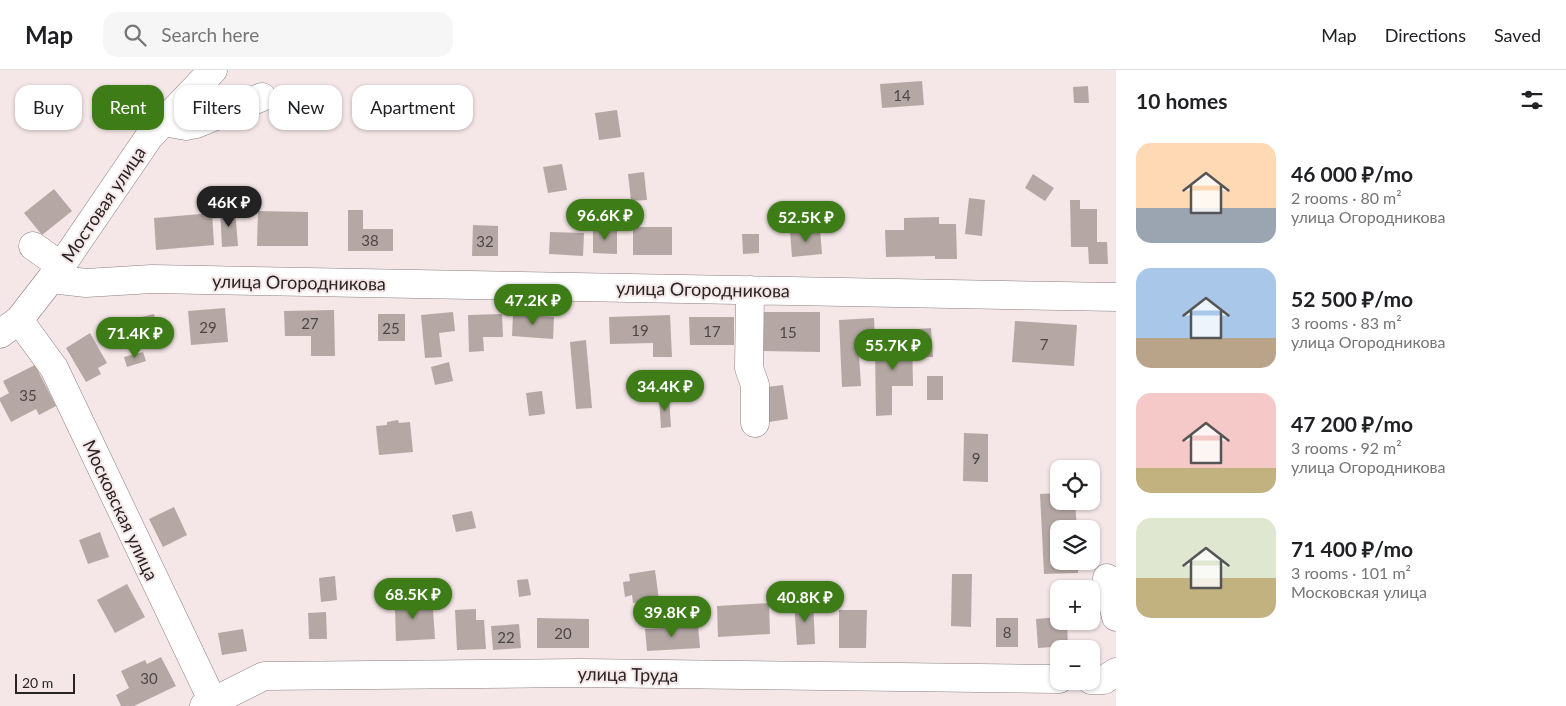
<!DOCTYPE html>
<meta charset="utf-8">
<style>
:root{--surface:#fff;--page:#f6f6f6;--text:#202124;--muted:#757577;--line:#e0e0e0;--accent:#3e7c18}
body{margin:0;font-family:Lato,sans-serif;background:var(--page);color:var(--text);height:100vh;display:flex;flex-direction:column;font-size:19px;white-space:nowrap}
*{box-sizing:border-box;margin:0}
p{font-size:16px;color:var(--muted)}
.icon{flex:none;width:28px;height:28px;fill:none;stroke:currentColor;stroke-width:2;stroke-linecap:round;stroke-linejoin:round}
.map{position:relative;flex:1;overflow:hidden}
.side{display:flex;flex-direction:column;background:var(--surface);width:450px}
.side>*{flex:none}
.top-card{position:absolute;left:15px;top:15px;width:475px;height:45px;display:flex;gap:10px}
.controls{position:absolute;left:1050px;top:390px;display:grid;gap:10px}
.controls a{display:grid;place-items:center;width:50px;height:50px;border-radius:10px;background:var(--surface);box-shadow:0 1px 4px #0004;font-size:25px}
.scale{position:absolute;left:15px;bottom:12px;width:60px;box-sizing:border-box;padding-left:5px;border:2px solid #2a2525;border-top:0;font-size:14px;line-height:18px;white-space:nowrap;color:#2a2525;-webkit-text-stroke:4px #f5e6e7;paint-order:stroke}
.price{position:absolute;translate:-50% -42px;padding:0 11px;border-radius:18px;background:var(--accent);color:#fff;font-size:16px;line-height:32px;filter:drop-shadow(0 1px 2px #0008)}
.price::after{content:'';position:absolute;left:50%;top:30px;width:15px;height:11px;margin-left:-8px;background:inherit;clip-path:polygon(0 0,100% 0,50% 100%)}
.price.active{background:#222;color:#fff}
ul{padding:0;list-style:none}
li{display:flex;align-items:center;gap:15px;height:125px;padding:0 20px}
li span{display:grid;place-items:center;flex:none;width:140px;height:100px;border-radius:15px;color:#555}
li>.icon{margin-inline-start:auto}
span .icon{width:60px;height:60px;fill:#fffc;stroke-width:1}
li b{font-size:21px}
h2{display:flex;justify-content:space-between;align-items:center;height:60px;padding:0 20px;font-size:21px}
.pill{padding:0 18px;border-radius:15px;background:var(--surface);box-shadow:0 1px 4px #0004;font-size:18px;line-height:45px}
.pill.active{background:var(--accent);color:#fff}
header{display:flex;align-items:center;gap:30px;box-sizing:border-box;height:70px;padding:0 25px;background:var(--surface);border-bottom:1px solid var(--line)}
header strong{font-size:24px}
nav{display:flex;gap:28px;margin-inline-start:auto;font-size:18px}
.search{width:350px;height:45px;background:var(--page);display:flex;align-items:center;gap:12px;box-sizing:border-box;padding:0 18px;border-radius:15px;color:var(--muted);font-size:19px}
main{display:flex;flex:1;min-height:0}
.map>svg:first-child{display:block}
.building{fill:#b5a8a4}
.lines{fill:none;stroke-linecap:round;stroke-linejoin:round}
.minor-casing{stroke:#8c7f80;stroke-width:29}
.major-casing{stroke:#8c7f80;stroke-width:29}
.minor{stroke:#fff;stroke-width:28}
.major{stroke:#fff;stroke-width:28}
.labels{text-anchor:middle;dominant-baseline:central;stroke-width:4;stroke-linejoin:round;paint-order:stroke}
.number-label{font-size:15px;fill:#4d4645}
.street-label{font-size:18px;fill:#2a2525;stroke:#f5e6e7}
</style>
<header>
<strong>Map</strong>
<div class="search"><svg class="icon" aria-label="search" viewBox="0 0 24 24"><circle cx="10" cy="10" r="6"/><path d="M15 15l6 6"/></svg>Search here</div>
<nav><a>Map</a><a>Directions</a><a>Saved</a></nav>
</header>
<main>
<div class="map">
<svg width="1116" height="636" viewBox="0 0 1116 636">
<rect width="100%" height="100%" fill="#f5e6e7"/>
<!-- building -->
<path class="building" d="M 922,11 L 924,35 L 882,38 L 880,14 Z
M 1088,16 L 1089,33 L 1074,33 L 1073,17 Z
M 293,18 L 306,48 L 282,58 L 268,28 Z
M 617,40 L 621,67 L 599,70 L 595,43 Z
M 562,94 L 567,120 L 548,123 L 543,97 Z
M 644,102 L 647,130 L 631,131 L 628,104 Z
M 1033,104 L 1054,118 L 1045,131 L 1025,118 Z
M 54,119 L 72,141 L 42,165 L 24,143 Z
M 969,128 L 985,130 L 982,166 L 965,164 Z
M 1070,130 L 1080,130 L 1080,139 L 1097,139 L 1097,172 L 1107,172 L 1108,194 L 1089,194 L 1088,177 L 1071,177 Z
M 220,139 L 235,139 L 238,176 L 222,177 Z
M 348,140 L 363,140 L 363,159 L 393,159 L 393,181 L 348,181 Z
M 258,141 L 308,142 L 308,176 L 257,176 Z
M 212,143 L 214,175 L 156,180 L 154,148 Z
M 939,147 L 939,154 L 956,154 L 957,189 L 935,189 L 935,186 L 886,187 L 885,160 L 904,160 L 904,148 Z
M 473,155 L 498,156 L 498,186 L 472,186 Z
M 633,157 L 672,157 L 672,185 L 633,185 Z
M 593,159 L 617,159 L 617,184 L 593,183 Z
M 820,159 L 822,184 L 792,187 L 790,161 Z
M 550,162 L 584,163 L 583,186 L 549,184 Z
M 742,164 L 759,164 L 759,183 L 743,184 Z
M 225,238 L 228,272 L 191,275 L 188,241 Z
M 334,240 L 335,286 L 311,286 L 311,266 L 285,266 L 284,241 Z
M 453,242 L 455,261 L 439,263 L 442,287 L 425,288 L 421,245 Z
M 756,242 L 820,242 L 820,282 L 756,281 Z
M 154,244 L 159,265 L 135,271 L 129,250 Z
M 378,244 L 405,244 L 405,271 L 378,271 Z
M 502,244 L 503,267 L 483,267 L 484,281 L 469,282 L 468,245 Z
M 513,244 L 554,247 L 553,269 L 512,266 Z
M 670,245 L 672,287 L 653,287 L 653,273 L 610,274 L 609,247 Z
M 689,247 L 734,247 L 734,275 L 690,275 Z
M 874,248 L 875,273 L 863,273 L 864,285 L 859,285 L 861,316 L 842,317 L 839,250 Z
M 1015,251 L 1077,255 L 1074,296 L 1012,292 Z
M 931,258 L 933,287 L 919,287 L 918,259 Z
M 912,261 L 913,316 L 892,316 L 892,345 L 876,346 L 875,282 L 892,282 L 892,262 Z
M 90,263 L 107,293 L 98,298 L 101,304 L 86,312 L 66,278 Z
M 586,270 L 592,338 L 576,339 L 570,272 Z
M 143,282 L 146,291 L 127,297 L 124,287 Z
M 449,292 L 453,311 L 435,315 L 431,297 Z
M 35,295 L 56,336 L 39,345 L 36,339 L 11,352 L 0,331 L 0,328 L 9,323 L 3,311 Z
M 927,306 L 943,306 L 943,330 L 927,330 Z
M 783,315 L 788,349 L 763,353 L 759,318 Z
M 542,321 L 545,344 L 529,346 L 526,323 Z
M 659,327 L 669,327 L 671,357 L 661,358 Z
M 398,350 L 399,353 L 410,352 L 413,382 L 379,385 L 376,356 L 387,355 L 387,352 Z
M 964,363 L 988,364 L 988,412 L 963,411 Z
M 1059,423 L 1059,431 L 1075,431 L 1077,459 L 1059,459 L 1059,491 L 1078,491 L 1078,503 L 1044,504 L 1040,424 Z
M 174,437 L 187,465 L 163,477 L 149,449 Z
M 472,441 L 476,458 L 456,462 L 452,445 Z
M 100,462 L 109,487 L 88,494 L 79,470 Z
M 655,500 L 659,530 L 633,533 L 632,525 L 625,527 L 623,512 L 630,511 L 629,504 Z
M 952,504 L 972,504 L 971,557 L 951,556 Z
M 335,506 L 337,530 L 321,532 L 319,508 Z
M 528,509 L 531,525 L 519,527 L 517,510 Z
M 127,514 L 145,547 L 115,563 L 97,530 Z
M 410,518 L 411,540 L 433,539 L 435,569 L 396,571 L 395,539 L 398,539 L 398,519 Z
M 813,531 L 815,574 L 797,575 L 794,532 Z
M 769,533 L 770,564 L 718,567 L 717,536 Z
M 476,539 L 476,550 L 484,550 L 486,579 L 457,580 L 455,540 Z
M 839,540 L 867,540 L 866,578 L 839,578 Z
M 326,542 L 327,569 L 309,569 L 308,543 Z
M 1059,547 L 1059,551 L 1067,551 L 1068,576 L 1038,578 L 1036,549 Z
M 537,548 L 589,549 L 589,578 L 537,578 Z
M 996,548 L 1018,548 L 1018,577 L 996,577 Z
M 519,554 L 521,578 L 493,580 L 491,556 Z
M 698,556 L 700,578 L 647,581 L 645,559 Z
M 243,559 L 247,581 L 222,585 L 218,563 Z
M 161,587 L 176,616 L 134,636 L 121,636 L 116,625 L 129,618 L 121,601 L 145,590 L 147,594 Z"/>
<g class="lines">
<defs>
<path id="minor" d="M 163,52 L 186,56 L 196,54 L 262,27
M 33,176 L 61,196
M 51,209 L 86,213 L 152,209 L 1116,227
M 750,220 L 749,298 L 755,315 L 755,353
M 19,250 L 54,298 L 215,636
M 1107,508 L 1116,547
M 1091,610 L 1104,610 L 1116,602
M 204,636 L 264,606 L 581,603 L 1059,609"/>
<path id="major" d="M 0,264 L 19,250 L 61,196 L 149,67 L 213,0"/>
</defs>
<!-- minor casing -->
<use href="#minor" class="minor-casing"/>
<!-- major casing -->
<use href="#major" class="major-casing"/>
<!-- minor -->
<use href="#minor" class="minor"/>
<!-- major -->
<use href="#major" class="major"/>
</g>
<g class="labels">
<!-- number labels -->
<g class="number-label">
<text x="902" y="25">14</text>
<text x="370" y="170">38</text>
<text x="485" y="171">32</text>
<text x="310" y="253">27</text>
<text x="208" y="257">29</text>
<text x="391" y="258">25</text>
<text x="640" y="260">19</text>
<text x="712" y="261">17</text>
<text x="788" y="262">15</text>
<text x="1044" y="274">7</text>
<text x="28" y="325">35</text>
<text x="976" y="388">9</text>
<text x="1007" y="562">8</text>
<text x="563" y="563">20</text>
<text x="506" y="567">22</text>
<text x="149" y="608">30</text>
</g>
<!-- street labels -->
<g class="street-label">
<text transform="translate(103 134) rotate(-56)">Мостовая улица</text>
<text transform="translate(299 212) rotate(1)">улица Огородникова</text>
<text transform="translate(703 219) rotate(1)">улица Огородникова</text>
<text transform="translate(121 440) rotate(65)">Московская улица</text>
<text transform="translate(628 604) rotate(1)">улица Труда</text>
</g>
</g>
</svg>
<div class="controls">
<a><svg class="icon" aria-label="locate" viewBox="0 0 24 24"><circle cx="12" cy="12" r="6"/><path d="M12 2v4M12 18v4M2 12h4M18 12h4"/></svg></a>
<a><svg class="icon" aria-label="layers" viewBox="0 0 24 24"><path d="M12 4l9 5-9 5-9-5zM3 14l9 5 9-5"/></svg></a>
<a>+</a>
<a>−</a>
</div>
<div class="scale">20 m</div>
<b class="price active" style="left:229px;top:158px">46K ₽</b>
<b class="price" style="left:605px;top:171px">96.6K ₽</b>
<b class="price" style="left:806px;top:173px">52.5K ₽</b>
<b class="price" style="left:533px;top:256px">47.2K ₽</b>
<b class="price" style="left:135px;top:289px">71.4K ₽</b>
<b class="price" style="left:893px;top:301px">55.7K ₽</b>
<b class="price" style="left:665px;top:342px">34.4K ₽</b>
<b class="price" style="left:413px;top:550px">68.5K ₽</b>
<b class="price" style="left:805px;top:553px">40.8K ₽</b>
<b class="price" style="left:672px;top:568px">39.8K ₽</b>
<div class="top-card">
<a class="pill">Buy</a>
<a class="pill active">Rent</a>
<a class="pill">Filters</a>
<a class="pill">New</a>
<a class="pill">Apartment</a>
</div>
</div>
<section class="side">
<h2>10 homes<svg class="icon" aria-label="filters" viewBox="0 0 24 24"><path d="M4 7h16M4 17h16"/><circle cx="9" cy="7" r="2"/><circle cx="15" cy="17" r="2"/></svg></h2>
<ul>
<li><span style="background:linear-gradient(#ffd9b3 65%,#9aa5b1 0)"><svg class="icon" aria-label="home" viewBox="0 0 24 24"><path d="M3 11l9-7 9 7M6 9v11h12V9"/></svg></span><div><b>46 000 ₽/mo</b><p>2 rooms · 80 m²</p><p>улица Огородникова</p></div></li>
<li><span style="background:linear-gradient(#a9c7e8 70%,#b9a48a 0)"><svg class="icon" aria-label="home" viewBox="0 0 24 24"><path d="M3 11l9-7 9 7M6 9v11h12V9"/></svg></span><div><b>52 500 ₽/mo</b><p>3 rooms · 83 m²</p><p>улица Огородникова</p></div></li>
<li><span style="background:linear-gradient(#f6c9c9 75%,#c2b280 0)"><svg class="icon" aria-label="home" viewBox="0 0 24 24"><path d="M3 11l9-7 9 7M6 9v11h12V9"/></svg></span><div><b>47 200 ₽/mo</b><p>3 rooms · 92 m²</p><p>улица Огородникова</p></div></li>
<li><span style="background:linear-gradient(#dfe7d0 60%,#c2b280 0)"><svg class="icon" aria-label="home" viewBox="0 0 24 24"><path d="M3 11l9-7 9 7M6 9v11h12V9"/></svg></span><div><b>71 400 ₽/mo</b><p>3 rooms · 101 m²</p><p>Московская улица</p></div></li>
</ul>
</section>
</main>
